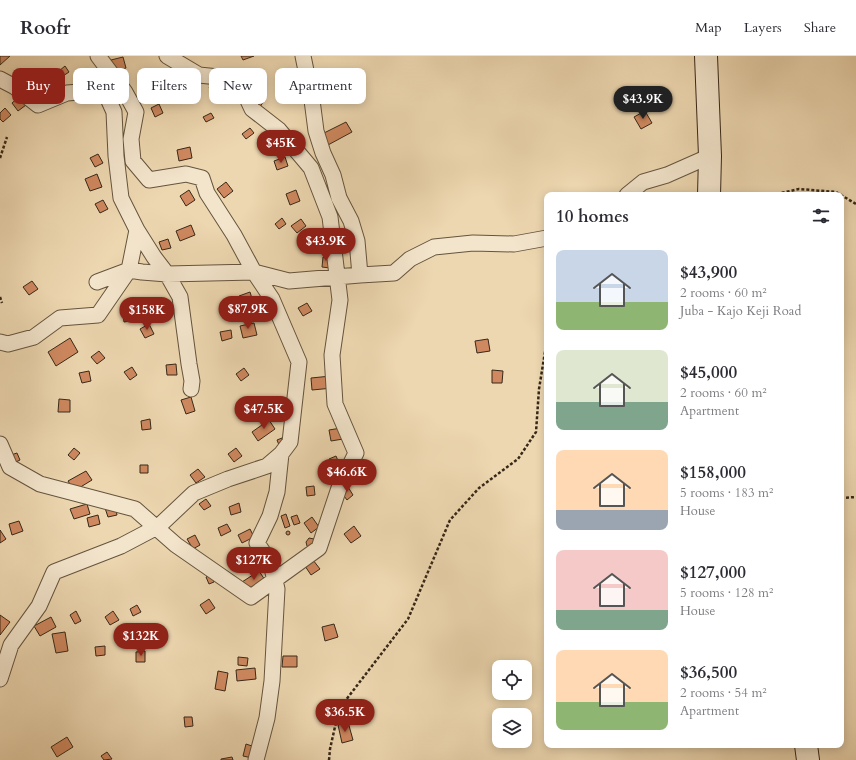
<!DOCTYPE html>
<meta charset="utf-8">
<style>
:root{--surface:#fff;--page:#f2f2f3;--text:#2b2b33;--muted:#7c7c81;--line:#e1e1e2;--accent:#8f2418}
body{margin:0;font-family:Cardo,serif;background:var(--page);color:var(--text);height:100vh;display:flex;flex-direction:column;font-size:15px;white-space:nowrap}
*{box-sizing:border-box;margin:0}
p{font-size:13px;color:var(--muted)}
.icon{flex:none;width:22px;height:22px;fill:none;stroke:currentColor;stroke-width:2;stroke-linecap:round;stroke-linejoin:round}
.map{position:relative;flex:1;overflow:hidden}
.details{position:absolute;left:544px;top:136px;width:300px;height:556px;display:flex;flex-direction:column;background:var(--surface);border-radius:8px;box-shadow:0 2px 10px #0003}
.details>*{flex:none}
.banner{position:absolute;left:12px;top:12px;width:380px;height:36px;display:flex;gap:8px}
.tools{position:absolute;left:492px;top:604px;display:grid;gap:8px}
.tools a{display:grid;place-items:center;width:40px;height:40px;border-radius:8px;background:var(--surface);box-shadow:0 2px 10px #0003;font-size:20px}
.price{position:absolute;translate:-50% -34px;padding:0 9px;border-radius:14px;background:var(--accent);color:#fff;font-size:13px;line-height:26px;filter:drop-shadow(0 1px 2px #0008)}
.price::after{content:'';position:absolute;left:50%;top:24px;width:12px;height:9px;margin-left:-6px;background:inherit;clip-path:polygon(0 0,100% 0,50% 100%)}
.price.active{background:#222;color:#fff}
ul{padding:0;list-style:none}
li{display:flex;align-items:center;gap:12px;height:100px;padding:0 12px}
li span{display:grid;place-items:center;flex:none;width:112px;height:80px;border-radius:8px;color:#555}
li>.icon{margin-inline-start:auto}
span .icon{width:48px;height:48px;fill:#fffc;stroke-width:1}
li b{font-size:17px}
h2{display:flex;justify-content:space-between;align-items:center;height:48px;padding:0 12px;font-size:17px}
.chip{padding:0 14px;border-radius:8px;background:var(--surface);box-shadow:0 2px 10px #0003;font-size:14px;line-height:36px}
.chip.active{background:var(--accent);color:#fff}
header{display:flex;align-items:center;gap:24px;box-sizing:border-box;height:56px;padding:0 20px;background:var(--surface);border-bottom:1px solid var(--line)}
header strong{font-size:19px}
nav{display:flex;gap:22px;margin-inline-start:auto;font-size:14px}
.map>svg:first-child{display:block}
.building{fill:#cf885f;stroke:#372818}
.lines{fill:none;stroke-linecap:round;stroke-linejoin:round}
.minor-casing{stroke:#64543e;stroke-width:17}
.secondary-casing{stroke:#372818;stroke-width:24}
.path{stroke:#372818;stroke-width:2.5;stroke-dasharray:3 2;stroke-linecap:butt}
.minor{stroke:#f3e5cc;stroke-width:15}
.secondary{stroke:#f3e5cc;stroke-width:22}
</style>
<header>
<strong>Roofr</strong>
<nav><a>Map</a><a>Layers</a><a>Share</a></nav>
</header>
<div class="map">
<svg width="856" height="704" viewBox="0 0 856 704">
<rect width="100%" height="100%" fill="#edd7b0"/>
<filter id="stains"><feTurbulence type="fractalNoise" baseFrequency=".005" numOctaves="4"/><feColorMatrix values="0 0 0 0 .2 0 0 0 0 .09 0 0 0 0 .02 0 0 0 .5 -.17"/></filter>
<radialGradient id="worn" r=".72"><stop offset=".6" stop-color="#630" stop-opacity="0"/><stop offset="1" stop-color="#630" stop-opacity=".3"/></radialGradient>
<!-- building -->
<path class="building" d="M 0,0 L 10,0 L 0,9 Z
M 241,0 L 254,0 L 243,4 Z
M 123,1 L 126,12 L 115,15 L 111,4 Z
M 65,10 L 69,16 L 63,20 L 59,15 Z
M 34,16 L 39,22 L 34,28 L 28,22 Z
M 216,27 L 220,33 L 213,38 L 209,31 Z
M 257,38 L 265,43 L 260,51 L 252,47 Z
M 19,41 L 26,49 L 18,55 L 12,47 Z
M 159,48 L 163,57 L 155,61 L 151,52 Z
M 5,52 L 11,59 L 3,66 L 0,63 L 0,57 Z
M 645,55 L 652,67 L 641,73 L 634,61 Z
M 211,57 L 214,62 L 206,66 L 203,61 Z
M 346,66 L 352,76 L 328,89 L 322,78 Z
M 250,72 L 254,77 L 246,83 L 242,78 Z
M 190,91 L 192,102 L 179,105 L 177,94 Z
M 98,98 L 103,107 L 95,111 L 90,102 Z
M 285,101 L 288,110 L 277,114 L 274,105 Z
M 97,118 L 102,131 L 90,135 L 85,123 Z
M 226,126 L 233,135 L 224,142 L 217,133 Z
M 189,134 L 195,144 L 186,150 L 180,140 Z
M 296,134 L 300,145 L 290,149 L 286,138 Z
M 103,144 L 108,153 L 100,157 L 95,148 Z
M 282,162 L 286,168 L 279,173 L 275,168 Z
M 301,163 L 306,170 L 297,177 L 291,170 Z
M 191,169 L 195,179 L 180,185 L 176,175 Z
M 168,183 L 171,192 L 162,194 L 159,186 Z
M 323,201 L 331,202 L 330,212 L 322,211 Z
M 32,225 L 38,233 L 29,239 L 23,231 Z
M 250,236 L 254,249 L 243,252 L 239,240 Z
M 307,247 L 312,255 L 303,260 L 298,252 Z
M 129,258 L 130,265 L 124,266 L 123,259 Z
M 254,267 L 257,279 L 243,282 L 240,270 Z
M 149,268 L 154,278 L 145,282 L 140,273 Z
M 231,274 L 232,282 L 222,285 L 220,276 Z
M 70,282 L 78,296 L 56,310 L 48,296 Z
M 488,283 L 490,295 L 477,297 L 475,285 Z
M 99,295 L 105,302 L 97,308 L 91,301 Z
M 176,308 L 177,319 L 167,319 L 166,309 Z
M 132,311 L 137,319 L 130,324 L 124,316 Z
M 244,312 L 249,319 L 241,325 L 236,318 Z
M 492,314 L 503,315 L 502,327 L 492,327 Z
M 89,315 L 91,325 L 82,327 L 79,317 Z
M 331,320 L 333,332 L 312,334 L 311,322 Z
M 191,341 L 195,355 L 186,358 L 181,344 Z
M 59,343 L 70,344 L 70,356 L 58,356 Z
M 150,363 L 151,373 L 142,374 L 141,365 Z
M 269,364 L 275,373 L 258,385 L 252,376 Z
M 341,372 L 343,383 L 331,385 L 329,374 Z
M 282,382 L 283,387 L 279,389 L 277,384 Z
M 74,392 L 80,397 L 74,404 L 68,399 Z
M 236,392 L 242,400 L 234,406 L 228,398 Z
M 17,397 L 20,404 L 12,408 L 8,400 Z
M 336,400 L 339,407 L 332,410 L 329,403 Z
M 140,409 L 148,409 L 148,417 L 140,417 Z
M 198,413 L 205,421 L 196,427 L 190,419 Z
M 86,415 L 92,424 L 74,435 L 68,425 Z
M 314,430 L 315,439 L 307,440 L 306,431 Z
M 348,431 L 353,439 L 347,444 L 341,436 Z
M 206,443 L 211,450 L 204,454 L 199,448 Z
M 239,447 L 241,456 L 231,459 L 229,451 Z
M 87,448 L 90,458 L 74,463 L 70,453 Z
M 115,449 L 117,459 L 108,461 L 105,452 Z
M 286,458 L 290,470 L 285,472 L 281,460 Z
M 98,459 L 100,468 L 89,471 L 87,462 Z
M 297,459 L 300,467 L 294,469 L 291,461 Z
M 312,461 L 319,471 L 311,477 L 304,467 Z
M 19,465 L 23,475 L 12,479 L 9,468 Z
M 227,468 L 231,475 L 221,480 L 218,472 Z
M 354,470 L 361,480 L 351,487 L 344,478 Z
M 250,473 L 254,481 L 242,487 L 238,479 Z
M 0,474 L 6,483 L 0,487 Z
M286 477a2 2 0 1 1 4 0a2 2 0 1 1-4 0Z
M 195,479 L 200,489 L 193,493 L 187,483 Z
M 309,482 L 314,483 L 316,485 L 309,492 L 307,490 L 306,486 Z
M 313,504 L 320,513 L 311,519 L 305,510 Z
M 259,515 L 265,524 L 248,535 L 242,526 Z
M 211,518 L 214,526 L 209,528 L 206,521 Z
M 209,543 L 215,552 L 206,558 L 200,549 Z
M 137,549 L 141,556 L 133,560 L 130,553 Z
M 76,555 L 81,565 L 75,568 L 70,559 Z
M 113,555 L 119,564 L 110,569 L 105,561 Z
M 0,559 L 10,566 L 0,579 Z
M 51,561 L 56,571 L 40,580 L 34,570 Z
M 334,568 L 338,581 L 325,585 L 322,571 Z
M 65,576 L 68,595 L 56,597 L 52,578 Z
M 105,590 L 105,599 L 96,600 L 95,591 Z
M 145,595 L 145,606 L 136,606 L 136,596 Z
M 283,600 L 297,600 L 297,611 L 282,611 Z
M 238,601 L 248,602 L 247,610 L 238,609 Z
M 255,612 L 256,623 L 237,625 L 236,614 Z
M 218,615 L 228,617 L 225,635 L 215,633 Z
M 184,661 L 192,661 L 193,670 L 185,671 Z
M 348,666 L 353,684 L 342,687 L 338,669 Z
M 67,681 L 73,691 L 57,701 L 51,691 Z
M 246,688 L 255,691 L 252,702 L 243,700 Z
M 107,696 L 112,703 L 104,704 L 101,700 Z
M 232,701 L 233,704 L 221,704 L 221,703 Z"/>
<g class="lines">
<defs>
<path id="minor" d="M 98,0 L 125,36 L 136,56 L 131,83 L 133,105 L 149,124 L 186,118 L 202,122 L 207,137 L 234,179 L 254,216 L 289,225 L 360,219
M 303,0 L 312,44 L 316,75 L 323,97 L 333,119 L 339,142 L 351,165 L 357,185 L 360,219 L 394,217 L 410,203 L 434,191 L 473,187 L 514,188 L 547,182
M 0,23 L 15,31 L 38,49 L 67,37 L 104,34 L 114,56 L 116,100 L 121,142 L 137,174 L 129,214 L 98,259 L 60,262 L 34,281 L 8,288 L 0,286
M 627,139 L 643,126 L 667,119 L 710,100
M 137,174 L 154,201 L 167,218 L 180,241 L 189,308 L 192,325 L 191,333
M 0,388 L 10,411 L 40,428 L 135,453 L 176,489 L 251,541 L 319,492 L 340,429 L 356,397 L 335,348 L 332,299 L 340,244 L 330,161 L 311,112 L 279,74 L 252,53 L 238,23 L 199,19 L 167,0
M 0,623 L 11,589 L 39,550 L 54,516 L 121,490 L 159,470 L 194,437 L 228,423 L 267,410 L 281,398 L 290,386 L 299,306 L 272,243 L 254,216 L 167,218 L 142,216 L 129,214 L 97,226
M 256,704 L 267,662 L 272,625 L 277,533 L 271,508 L 257,487 L 270,460 L 277,436 L 281,398"/>
<path id="secondary" d="M 706,0 L 710,100 L 709,139
M 806,689 L 808,704"/>
</defs>
<!-- minor casing -->
<use href="#minor" class="minor-casing"/>
<!-- secondary casing -->
<use href="#secondary" class="secondary-casing"/>
<!-- path -->
<path class="path" d="M 0,102 L 7,81
M 772,139 L 799,133 L 836,136 L 856,148
M 0,241 L 2,247
M 841,442 L 856,441
M 329,704 L 330,693 L 339,653 L 408,563 L 450,464 L 479,432 L 518,403 L 536,376 L 539,333 L 545,296 L 547,291"/>
<!-- minor -->
<use href="#minor" class="minor"/>
<!-- secondary -->
<use href="#secondary" class="secondary"/>
</g>
<rect width="100%" height="100%" filter="url(#stains)"/>
<rect width="100%" height="100%" fill="url(#worn)"/>
</svg>
<div class="tools">
<a><svg class="icon" aria-label="locate" viewBox="0 0 24 24"><circle cx="12" cy="12" r="6"/><path d="M12 2v4M12 18v4M2 12h4M18 12h4"/></svg></a>
<a><svg class="icon" aria-label="layers" viewBox="0 0 24 24"><path d="M12 4l9 5-9 5-9-5zM3 14l9 5 9-5"/></svg></a>
</div>
<b class="price active" style="left:643px;top:64px">$43.9K</b>
<b class="price" style="left:281px;top:108px">$45K</b>
<b class="price" style="left:326px;top:206px">$43.9K</b>
<b class="price" style="left:248px;top:274px">$87.9K</b>
<b class="price" style="left:147px;top:275px">$158K</b>
<b class="price" style="left:264px;top:374px">$47.5K</b>
<b class="price" style="left:347px;top:437px">$46.6K</b>
<b class="price" style="left:254px;top:525px">$127K</b>
<b class="price" style="left:141px;top:601px">$132K</b>
<b class="price" style="left:345px;top:677px">$36.5K</b>
<div class="banner">
<a class="chip active">Buy</a>
<a class="chip">Rent</a>
<a class="chip">Filters</a>
<a class="chip">New</a>
<a class="chip">Apartment</a>
</div>
<section class="details">
<h2>10 homes<svg class="icon" aria-label="filters" viewBox="0 0 24 24"><path d="M4 7h16M4 17h16"/><circle cx="9" cy="7" r="2"/><circle cx="15" cy="17" r="2"/></svg></h2>
<ul>
<li><span style="background:linear-gradient(#c9d6e8 65%,#8fb573 0)"><svg class="icon" aria-label="home" viewBox="0 0 24 24"><path d="M3 11l9-7 9 7M6 9v11h12V9"/></svg></span><div><b>$43,900</b><p>2 rooms · 60 m²</p><p>Juba - Kajo Keji Road</p></div></li>
<li><span style="background:linear-gradient(#dfe7d0 65%,#7fa58c 0)"><svg class="icon" aria-label="home" viewBox="0 0 24 24"><path d="M3 11l9-7 9 7M6 9v11h12V9"/></svg></span><div><b>$45,000</b><p>2 rooms · 60 m²</p><p>Apartment</p></div></li>
<li><span style="background:linear-gradient(#ffd9b3 75%,#9aa5b1 0)"><svg class="icon" aria-label="home" viewBox="0 0 24 24"><path d="M3 11l9-7 9 7M6 9v11h12V9"/></svg></span><div><b>$158,000</b><p>5 rooms · 183 m²</p><p>House</p></div></li>
<li><span style="background:linear-gradient(#f6c9c9 75%,#7fa58c 0)"><svg class="icon" aria-label="home" viewBox="0 0 24 24"><path d="M3 11l9-7 9 7M6 9v11h12V9"/></svg></span><div><b>$127,000</b><p>5 rooms · 128 m²</p><p>House</p></div></li>
<li><span style="background:linear-gradient(#ffd9b3 65%,#8fb573 0)"><svg class="icon" aria-label="home" viewBox="0 0 24 24"><path d="M3 11l9-7 9 7M6 9v11h12V9"/></svg></span><div><b>$36,500</b><p>2 rooms · 54 m²</p><p>Apartment</p></div></li>
</ul>
</section>
</div>
